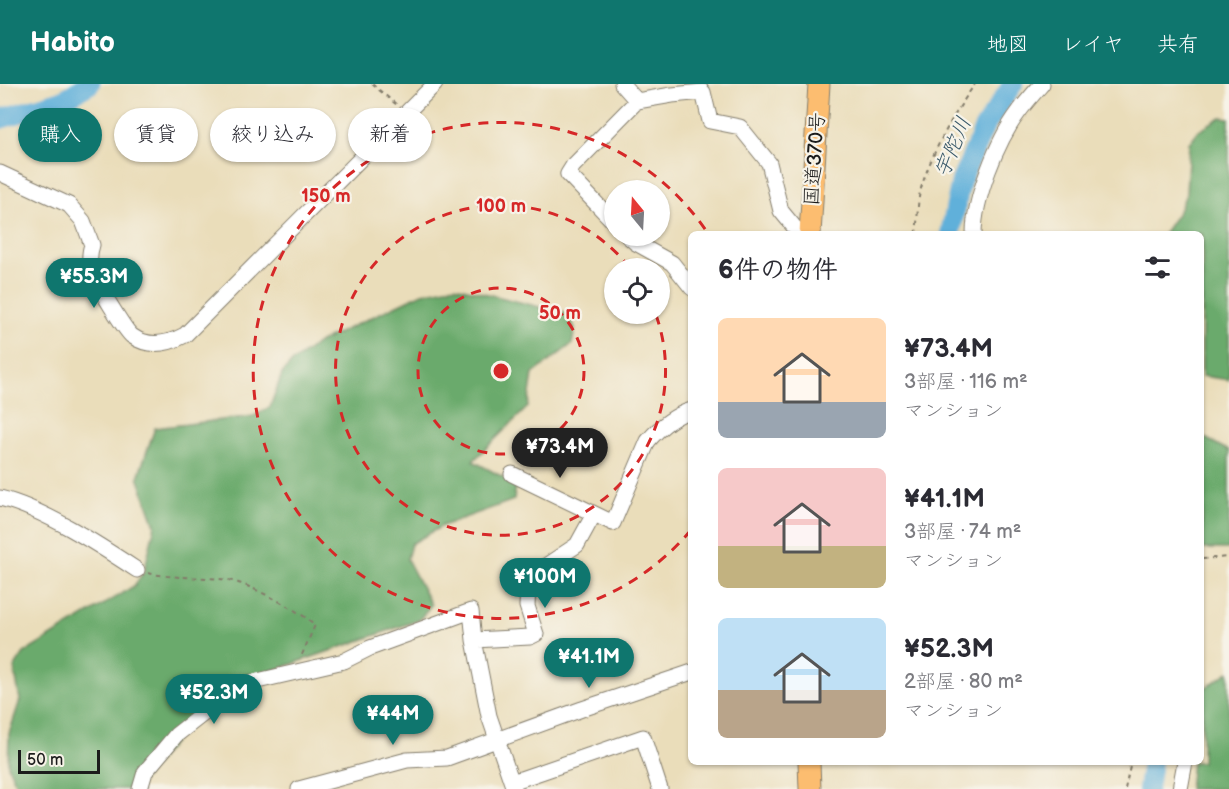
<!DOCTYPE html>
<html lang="ja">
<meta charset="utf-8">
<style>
:root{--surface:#fff;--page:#f2f2f3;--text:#2b2b33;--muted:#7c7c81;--accent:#0f766e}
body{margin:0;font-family:"Balsamiq Sans","Klee One",sans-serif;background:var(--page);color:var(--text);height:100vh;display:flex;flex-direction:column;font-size:22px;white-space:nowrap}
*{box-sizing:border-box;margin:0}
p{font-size:20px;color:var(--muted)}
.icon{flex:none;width:33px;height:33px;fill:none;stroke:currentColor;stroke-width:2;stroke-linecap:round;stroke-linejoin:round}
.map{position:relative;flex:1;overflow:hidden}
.side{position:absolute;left:688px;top:147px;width:516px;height:534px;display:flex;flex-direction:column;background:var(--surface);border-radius:9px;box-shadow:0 2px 4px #0004}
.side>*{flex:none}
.hud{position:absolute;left:18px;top:24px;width:570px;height:54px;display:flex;gap:12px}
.needle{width:39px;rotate:342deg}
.tools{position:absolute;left:604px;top:96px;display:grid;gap:12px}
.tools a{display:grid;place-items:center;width:66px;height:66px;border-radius:50%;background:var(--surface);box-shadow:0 2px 4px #0004;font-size:30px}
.scale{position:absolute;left:18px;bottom:15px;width:82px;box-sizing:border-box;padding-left:6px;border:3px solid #1c1c1c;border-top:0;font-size:16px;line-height:21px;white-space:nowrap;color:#1c1c1c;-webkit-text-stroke:4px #f7f3e8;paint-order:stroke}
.price{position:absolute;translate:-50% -51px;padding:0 14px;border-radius:21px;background:var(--accent);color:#fff;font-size:20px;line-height:39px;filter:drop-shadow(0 2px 3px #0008)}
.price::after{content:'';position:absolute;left:50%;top:36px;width:18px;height:14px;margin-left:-9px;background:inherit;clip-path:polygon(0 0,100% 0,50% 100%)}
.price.selected{background:#222;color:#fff}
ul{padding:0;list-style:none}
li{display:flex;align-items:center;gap:18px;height:150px;padding:0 30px}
li span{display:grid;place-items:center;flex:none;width:168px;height:120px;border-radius:9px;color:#555}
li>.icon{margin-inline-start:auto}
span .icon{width:72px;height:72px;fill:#fffc;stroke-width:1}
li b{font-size:26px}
h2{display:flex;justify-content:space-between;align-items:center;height:72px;padding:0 30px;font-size:26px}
.chip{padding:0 21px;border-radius:27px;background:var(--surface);box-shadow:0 2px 4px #0004;font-size:21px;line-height:54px}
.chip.selected{background:var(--accent);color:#fff}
header{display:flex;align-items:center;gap:36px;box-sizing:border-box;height:84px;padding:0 30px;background:var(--accent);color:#fff}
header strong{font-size:28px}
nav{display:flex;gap:33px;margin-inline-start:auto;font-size:21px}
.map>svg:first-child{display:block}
.forest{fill:#6baa6c;stroke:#446344;stroke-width:1.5}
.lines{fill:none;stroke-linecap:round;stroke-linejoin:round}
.river{stroke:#60b0da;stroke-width:20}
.minor-casing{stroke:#837c6b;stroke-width:17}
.highway-casing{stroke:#837c6b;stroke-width:23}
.path{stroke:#837c6b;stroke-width:2;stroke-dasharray:4.5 4.5;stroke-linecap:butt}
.minor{stroke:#fff;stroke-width:15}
.highway{stroke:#fcbd6f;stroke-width:21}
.ring{fill:none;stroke:#d62828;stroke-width:3;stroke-dasharray:10 8}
.labels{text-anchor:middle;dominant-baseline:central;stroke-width:4.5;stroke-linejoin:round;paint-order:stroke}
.street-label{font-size:20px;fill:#1c1c1c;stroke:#f7f3e8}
.water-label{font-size:21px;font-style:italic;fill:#375768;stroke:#f7f3e8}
.centre{fill:#d62828;stroke:#f7f3e8;stroke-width:3}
.ring-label{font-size:18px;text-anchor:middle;font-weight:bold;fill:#d62828;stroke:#f7f3e8;stroke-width:4.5;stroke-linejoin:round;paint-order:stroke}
</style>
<header>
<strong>Habito</strong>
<nav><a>地図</a><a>レイヤ</a><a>共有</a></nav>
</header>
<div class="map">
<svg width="1229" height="705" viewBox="0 0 1229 705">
<rect width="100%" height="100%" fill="#f7f3e8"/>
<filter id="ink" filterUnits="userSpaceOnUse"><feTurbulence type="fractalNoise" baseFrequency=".0167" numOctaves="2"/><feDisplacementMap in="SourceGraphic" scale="12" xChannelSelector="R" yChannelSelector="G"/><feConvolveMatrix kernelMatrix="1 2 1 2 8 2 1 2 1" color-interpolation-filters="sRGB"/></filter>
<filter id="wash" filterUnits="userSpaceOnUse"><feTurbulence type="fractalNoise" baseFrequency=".008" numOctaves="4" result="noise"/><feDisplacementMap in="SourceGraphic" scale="24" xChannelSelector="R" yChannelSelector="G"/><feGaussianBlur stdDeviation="1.35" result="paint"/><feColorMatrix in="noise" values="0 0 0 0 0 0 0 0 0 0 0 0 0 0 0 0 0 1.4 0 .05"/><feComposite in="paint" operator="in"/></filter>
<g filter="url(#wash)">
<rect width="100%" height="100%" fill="#eaddba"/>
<!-- forest -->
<path class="forest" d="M 1221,33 L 1229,34 L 1229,296 L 1202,292 L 1202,150 L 1163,150 L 1179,127 L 1186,110 L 1189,59 L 1199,46 Z
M 455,202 L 568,230 L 575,244 L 572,260 L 533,290 L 528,323 L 473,377 L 516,400 L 514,416 L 442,442 L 411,460 L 407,475 L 431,521 L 419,536 L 223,604 L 209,614 L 136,705 L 18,705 L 8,682 L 9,650 L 20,616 L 14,584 L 24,569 L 134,502 L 144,488 L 155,441 L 138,393 L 155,344 L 254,332 L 270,323 L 282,290 L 292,278 L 320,258 L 422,209 Z
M 1202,354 L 1207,355 L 1229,367 L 1229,465 L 1202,465 Z
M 1229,588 L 1229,705 L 1189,705 L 1192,678 L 1202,678 L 1202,606 Z"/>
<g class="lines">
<!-- river -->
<path class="river" d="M 0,35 L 62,16 L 90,0
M 950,150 L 961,97 L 984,44 L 1013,0
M 1148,705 L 1152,678"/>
</g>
</g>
<g filter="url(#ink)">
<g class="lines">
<defs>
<path id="minor" d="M 622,0 L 637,17
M 0,89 L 69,121 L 83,137 L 92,161 C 89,169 89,181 92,189 C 96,198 125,247 132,252 C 149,264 168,260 185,251 L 435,0
M 615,139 L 568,90 L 573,82 L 637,17 L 672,11 L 703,8 L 710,37 L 740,43 L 769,79 L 781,127 L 800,150
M 974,150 C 974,115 997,57 1018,29 C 1025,19 1034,9 1042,0
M 628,152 L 636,159 L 672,179 L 692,204
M 512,390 L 613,439 L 648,357 C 659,344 675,331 692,326
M 0,414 C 44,425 99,461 137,486
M 474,556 L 530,553 L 536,550 L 527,522 L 528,504 L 541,485 L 577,461 L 594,430
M 512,698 L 643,653 L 660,705
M 140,705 L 145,688 L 176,651 L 240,601 L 344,577 L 370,564 L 471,527 L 474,556 L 489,632 L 514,705
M 299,705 L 407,676 L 447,674 L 582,625 L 692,588
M 1180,705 L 1185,678"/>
<path id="highway" d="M 810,150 L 819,0
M 809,678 L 810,705"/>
</defs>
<!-- minor casing -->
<use href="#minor" class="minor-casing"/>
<!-- highway casing -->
<use href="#highway" class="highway-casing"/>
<!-- path -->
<path class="path" d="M 372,0 L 397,21
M 916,150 C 918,136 917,121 920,108 C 930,71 953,31 975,0
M 1202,475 L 1229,473
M 148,489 C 174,495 201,492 228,496 C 249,500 299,526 315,541 L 301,573
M 1125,705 L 1131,678"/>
<!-- minor -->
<use href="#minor" class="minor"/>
<!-- highway -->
<use href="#highway" class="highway"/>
</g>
</g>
<!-- distance rings -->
<g class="ring">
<circle cx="501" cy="287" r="83"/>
<path d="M656 231A165 165 0 1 1 630 184"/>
<path d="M691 446A248 248 0 1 1 707 148"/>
</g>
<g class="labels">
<!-- street labels -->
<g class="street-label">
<text transform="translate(815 75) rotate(-86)">国道370号</text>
</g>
<!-- water labels -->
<g class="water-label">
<text transform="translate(953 63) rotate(-67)">宇陀川</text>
</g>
</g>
<circle cx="501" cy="287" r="9" class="centre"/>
<g class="ring-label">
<text x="326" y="118">150 m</text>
<text x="501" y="128">100 m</text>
<text x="560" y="235">50 m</text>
</g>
</svg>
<div class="tools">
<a><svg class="needle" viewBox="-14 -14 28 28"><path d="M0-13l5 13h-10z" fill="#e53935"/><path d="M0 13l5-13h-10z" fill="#7c7c81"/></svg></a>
<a><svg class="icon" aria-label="locate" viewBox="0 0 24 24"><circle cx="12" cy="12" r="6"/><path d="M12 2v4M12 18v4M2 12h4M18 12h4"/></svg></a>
</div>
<div class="scale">50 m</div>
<b class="price" style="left:94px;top:225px">¥55.3M</b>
<b class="price selected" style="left:560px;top:395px">¥73.4M</b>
<b class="price" style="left:545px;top:525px">¥100M</b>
<b class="price" style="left:589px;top:605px">¥41.1M</b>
<b class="price" style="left:214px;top:641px">¥52.3M</b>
<b class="price" style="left:393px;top:662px">¥44M</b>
<div class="hud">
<a class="chip selected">購入</a>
<a class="chip">賃貸</a>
<a class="chip">絞り込み</a>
<a class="chip">新着</a>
</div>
<section class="side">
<h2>6件の物件<svg class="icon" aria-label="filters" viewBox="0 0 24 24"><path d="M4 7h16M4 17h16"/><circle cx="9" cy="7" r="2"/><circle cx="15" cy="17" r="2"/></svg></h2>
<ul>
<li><span style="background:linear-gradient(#ffd9b3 70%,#9aa5b1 0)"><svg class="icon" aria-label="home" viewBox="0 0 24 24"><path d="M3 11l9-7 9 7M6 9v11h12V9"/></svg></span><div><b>¥73.4M</b><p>3部屋 · 116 m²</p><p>マンション</p></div></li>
<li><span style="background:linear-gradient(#f6c9c9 65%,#c2b280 0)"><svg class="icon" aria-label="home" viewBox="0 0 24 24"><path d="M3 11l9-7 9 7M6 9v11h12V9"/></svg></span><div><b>¥41.1M</b><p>3部屋 · 74 m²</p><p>マンション</p></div></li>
<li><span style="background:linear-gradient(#bfe0f5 60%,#b9a48a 0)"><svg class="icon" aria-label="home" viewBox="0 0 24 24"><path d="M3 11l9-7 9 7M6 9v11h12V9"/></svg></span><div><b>¥52.3M</b><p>2部屋 · 80 m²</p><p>マンション</p></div></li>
</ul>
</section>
</div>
